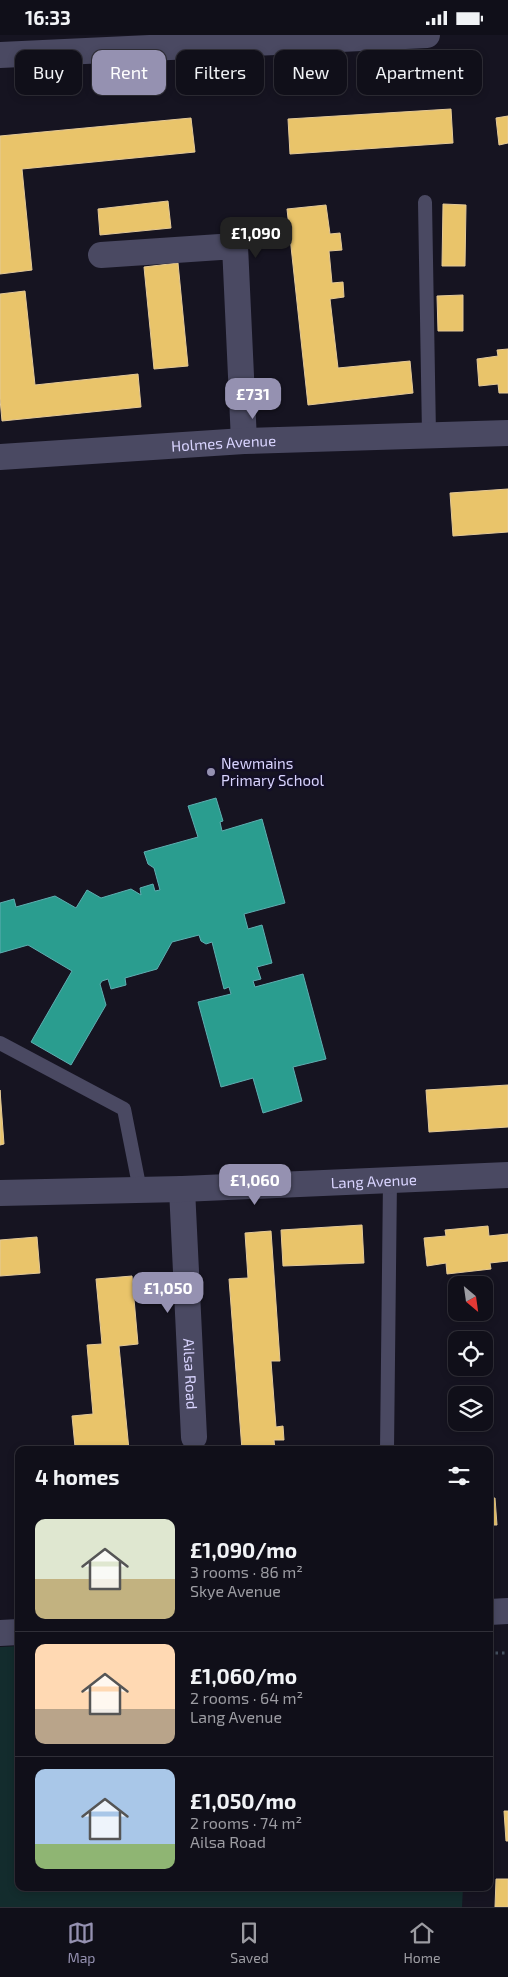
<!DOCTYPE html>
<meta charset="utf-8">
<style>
:root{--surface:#100f19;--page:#1e1d26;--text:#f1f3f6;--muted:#9c9ca2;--line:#302f38;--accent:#9591b1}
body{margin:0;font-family:"Exo 2",sans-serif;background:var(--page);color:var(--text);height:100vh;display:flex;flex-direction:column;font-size:19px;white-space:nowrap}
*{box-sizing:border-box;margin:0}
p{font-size:16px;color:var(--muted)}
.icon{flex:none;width:28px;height:28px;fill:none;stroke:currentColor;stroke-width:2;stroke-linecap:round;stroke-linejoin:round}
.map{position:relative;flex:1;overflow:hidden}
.details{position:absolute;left:15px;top:1411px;width:478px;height:445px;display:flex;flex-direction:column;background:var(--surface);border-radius:10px;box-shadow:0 2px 8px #0003,0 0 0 1px var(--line)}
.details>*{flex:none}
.top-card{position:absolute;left:15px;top:15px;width:479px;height:45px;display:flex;gap:10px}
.needle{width:32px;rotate:151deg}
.controls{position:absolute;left:448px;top:1241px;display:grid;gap:10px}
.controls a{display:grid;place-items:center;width:45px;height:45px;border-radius:10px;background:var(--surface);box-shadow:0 2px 8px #0003,0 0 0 1px var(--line);font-size:25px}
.price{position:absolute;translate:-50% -42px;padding:0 11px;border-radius:10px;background:var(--accent);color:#fff;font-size:16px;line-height:32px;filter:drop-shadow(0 1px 2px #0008)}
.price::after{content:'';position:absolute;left:50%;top:30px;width:15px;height:11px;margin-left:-8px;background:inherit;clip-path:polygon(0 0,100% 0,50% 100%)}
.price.selected{background:#222;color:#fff}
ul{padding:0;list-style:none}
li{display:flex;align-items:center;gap:15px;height:125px;padding:0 20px}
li+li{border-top:1px solid var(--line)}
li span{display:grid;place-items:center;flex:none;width:140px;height:100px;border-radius:10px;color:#555}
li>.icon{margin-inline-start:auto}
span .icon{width:60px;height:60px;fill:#fffc;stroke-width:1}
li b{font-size:21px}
h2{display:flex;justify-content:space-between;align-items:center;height:60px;padding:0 20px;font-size:21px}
.chip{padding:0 18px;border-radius:10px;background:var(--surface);box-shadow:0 2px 8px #0003,0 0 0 1px var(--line);font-size:18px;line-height:45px}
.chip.selected{background:var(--accent);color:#fff}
.status{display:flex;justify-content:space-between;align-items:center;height:35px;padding:0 25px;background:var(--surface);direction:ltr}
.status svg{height:14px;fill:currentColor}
.tab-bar{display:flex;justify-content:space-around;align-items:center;height:70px;border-top:1px solid var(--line);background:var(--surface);font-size:14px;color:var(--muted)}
.tab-bar a{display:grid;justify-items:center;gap:2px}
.tab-bar .selected{color:var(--accent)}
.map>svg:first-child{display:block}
.green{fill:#132c2d}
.homes{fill:#e9c46a;stroke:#e4c997}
.schools{fill:#2a9d8f;stroke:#5eaeb1}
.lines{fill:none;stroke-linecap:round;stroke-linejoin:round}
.path{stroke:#44505f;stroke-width:3;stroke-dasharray:2.5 4;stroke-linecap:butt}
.lane{stroke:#4a4962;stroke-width:14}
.street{stroke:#4a4962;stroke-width:26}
.poi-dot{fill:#9591b1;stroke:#130f26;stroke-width:2}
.labels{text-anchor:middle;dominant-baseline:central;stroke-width:5;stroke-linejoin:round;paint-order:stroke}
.street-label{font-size:15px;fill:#d9d4ff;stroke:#130f26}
.poi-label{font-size:15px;fill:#d9d4ff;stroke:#130f26;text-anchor:start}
</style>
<div class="status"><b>16:33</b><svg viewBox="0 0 49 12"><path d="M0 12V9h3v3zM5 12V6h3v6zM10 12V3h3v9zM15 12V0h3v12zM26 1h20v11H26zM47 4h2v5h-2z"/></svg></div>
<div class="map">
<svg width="508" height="1872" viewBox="0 0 508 1872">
<rect width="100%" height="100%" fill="#161421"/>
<!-- green -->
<path class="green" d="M 19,1611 L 19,1852 L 463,1853 L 462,1872 L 0,1872 L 0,1612 Z"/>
<!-- homes -->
<path class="homes" d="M 451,74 L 453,108 L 290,119 L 288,84 Z
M 508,81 L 508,108 L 499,110 L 496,83 Z
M 191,83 L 195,117 L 22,134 L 32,235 L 0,239 L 0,101 Z
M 168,166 L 171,193 L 100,200 L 98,174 Z
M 443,169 L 466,170 L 465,231 L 442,231 Z
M 326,170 L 330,199 L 340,198 L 342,215 L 329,216 L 332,248 L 343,247 L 344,262 L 330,264 L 338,333 L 410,326 L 413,358 L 308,370 L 287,174 Z
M 178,228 L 188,331 L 154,334 L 144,232 Z
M 25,256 L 35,350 L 138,339 L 141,372 L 2,386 L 0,364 L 0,259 Z
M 463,260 L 463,296 L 438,296 L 437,261 Z
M 508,314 L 508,358 L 499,358 L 498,349 L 479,351 L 477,324 L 498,321 L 497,315 Z
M 508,454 L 508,497 L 453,501 L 450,458 Z
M 508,1050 L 508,1092 L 429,1097 L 426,1055 Z
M 0,1055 L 4,1109 L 0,1110 Z
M 362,1190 L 364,1228 L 283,1231 L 281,1195 Z
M 488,1191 L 489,1201 L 508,1199 L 508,1226 L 490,1228 L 491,1234 L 447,1239 L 446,1228 L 427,1231 L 424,1203 L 446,1201 L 445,1195 Z
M 271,1196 L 280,1326 L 271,1326 L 276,1392 L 283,1391 L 284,1405 L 274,1405 L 275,1415 L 242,1415 L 229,1244 L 248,1243 L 245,1198 Z
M 37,1202 L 40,1238 L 0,1241 L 0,1205 Z
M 132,1241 L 138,1309 L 119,1311 L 129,1415 L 89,1415 L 89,1411 L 75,1412 L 72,1381 L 93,1379 L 87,1310 L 102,1309 L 96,1244 Z
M 489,1463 L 495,1463 L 497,1490 L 489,1490 Z
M 504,1776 L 508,1776 L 508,1806 L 506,1806 Z
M 496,1844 L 508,1844 L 508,1872 L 495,1872 Z"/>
<!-- schools -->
<path class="schools" d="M 216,763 L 223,786 L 220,787 L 222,796 L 262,784 L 285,868 L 244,879 L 248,894 L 262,890 L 272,928 L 257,932 L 261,944 L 253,946 L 255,952 L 303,939 L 326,1024 L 293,1032 L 302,1066 L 263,1078 L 253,1043 L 221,1052 L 198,967 L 231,959 L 229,952 L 224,954 L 212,907 L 206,909 L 201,906 L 199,900 L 172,907 L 157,934 L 125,943 L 126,950 L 111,954 L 108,944 L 102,946 L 100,949 L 106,970 L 71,1030 L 31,1007 L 72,936 L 28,910 L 0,918 L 0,868 L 14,864 L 16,872 L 55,861 L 76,873 L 87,855 L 101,863 L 131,854 L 141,860 L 140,853 L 153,849 L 155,856 L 160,855 L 154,833 L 148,829 L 144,817 L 198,802 L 188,771 Z"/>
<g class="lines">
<!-- path -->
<path class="path" d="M 489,1618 L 508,1618"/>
<!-- lane -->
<path class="lane" d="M 425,167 L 429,399
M 0,1008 L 124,1074 L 140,1155
M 387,1415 L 390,1144"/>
<!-- street -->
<g class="street">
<path d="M 0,20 L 427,0"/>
<path d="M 101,220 L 235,211 L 244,406"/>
<path id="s1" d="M 0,422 L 244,406 L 508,398"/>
<path id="s2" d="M 182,1154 L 194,1402"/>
<path id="s3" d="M 0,1158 L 182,1154 L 508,1140"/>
<path d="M 489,1577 L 508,1576"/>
<path d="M 0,1598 L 19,1597"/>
</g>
</g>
<!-- markers -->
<circle class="poi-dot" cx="211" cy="737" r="5"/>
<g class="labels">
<!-- street labels -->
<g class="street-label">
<text stroke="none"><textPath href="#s1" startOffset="224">Holmes Avenue</textPath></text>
<text stroke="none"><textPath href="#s3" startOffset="374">Lang Avenue</textPath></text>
<text stroke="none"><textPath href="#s2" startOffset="185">Ailsa Road</textPath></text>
</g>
<!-- poi labels -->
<g class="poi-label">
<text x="221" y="728">Newmains<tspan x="221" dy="17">Primary School</tspan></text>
</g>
</g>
</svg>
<div class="controls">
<a><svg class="needle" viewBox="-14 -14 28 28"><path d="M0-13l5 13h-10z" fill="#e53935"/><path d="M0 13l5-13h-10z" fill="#9c9ca2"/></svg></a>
<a><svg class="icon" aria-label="locate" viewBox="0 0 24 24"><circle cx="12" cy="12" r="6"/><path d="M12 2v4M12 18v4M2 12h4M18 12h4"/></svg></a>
<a><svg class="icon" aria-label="layers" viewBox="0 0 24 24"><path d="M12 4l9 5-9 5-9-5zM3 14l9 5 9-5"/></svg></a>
</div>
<b class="price selected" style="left:256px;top:224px">£1,090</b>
<b class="price" style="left:253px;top:385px">£731</b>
<b class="price" style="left:255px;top:1171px">£1,060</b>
<b class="price" style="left:168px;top:1279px">£1,050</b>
<div class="top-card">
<a class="chip">Buy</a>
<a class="chip selected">Rent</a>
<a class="chip">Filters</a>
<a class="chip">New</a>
<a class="chip">Apartment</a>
</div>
<section class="details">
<h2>4 homes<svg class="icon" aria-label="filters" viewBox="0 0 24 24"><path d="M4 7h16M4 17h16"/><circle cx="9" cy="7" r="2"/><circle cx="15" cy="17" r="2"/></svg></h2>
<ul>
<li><span style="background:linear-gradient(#dfe7d0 60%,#c2b280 0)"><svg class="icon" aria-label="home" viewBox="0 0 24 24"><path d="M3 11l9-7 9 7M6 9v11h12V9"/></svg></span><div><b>£1,090/mo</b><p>3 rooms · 86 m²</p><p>Skye Avenue</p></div></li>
<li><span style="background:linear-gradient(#ffd9b3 65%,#b9a48a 0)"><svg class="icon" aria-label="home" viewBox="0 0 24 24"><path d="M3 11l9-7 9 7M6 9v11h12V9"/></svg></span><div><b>£1,060/mo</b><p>2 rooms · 64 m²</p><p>Lang Avenue</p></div></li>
<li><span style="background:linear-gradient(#a9c7e8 75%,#8fb573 0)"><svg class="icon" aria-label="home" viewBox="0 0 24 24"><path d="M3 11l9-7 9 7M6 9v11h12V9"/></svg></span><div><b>£1,050/mo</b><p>2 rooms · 74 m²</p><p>Ailsa Road</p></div></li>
</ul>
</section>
</div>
<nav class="tab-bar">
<a class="selected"><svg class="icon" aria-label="map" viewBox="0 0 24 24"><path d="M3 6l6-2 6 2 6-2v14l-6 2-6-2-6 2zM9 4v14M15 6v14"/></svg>Map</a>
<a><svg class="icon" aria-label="saved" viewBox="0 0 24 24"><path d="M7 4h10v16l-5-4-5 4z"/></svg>Saved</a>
<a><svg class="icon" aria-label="home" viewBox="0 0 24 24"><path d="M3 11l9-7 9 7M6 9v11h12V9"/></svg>Home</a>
</nav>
